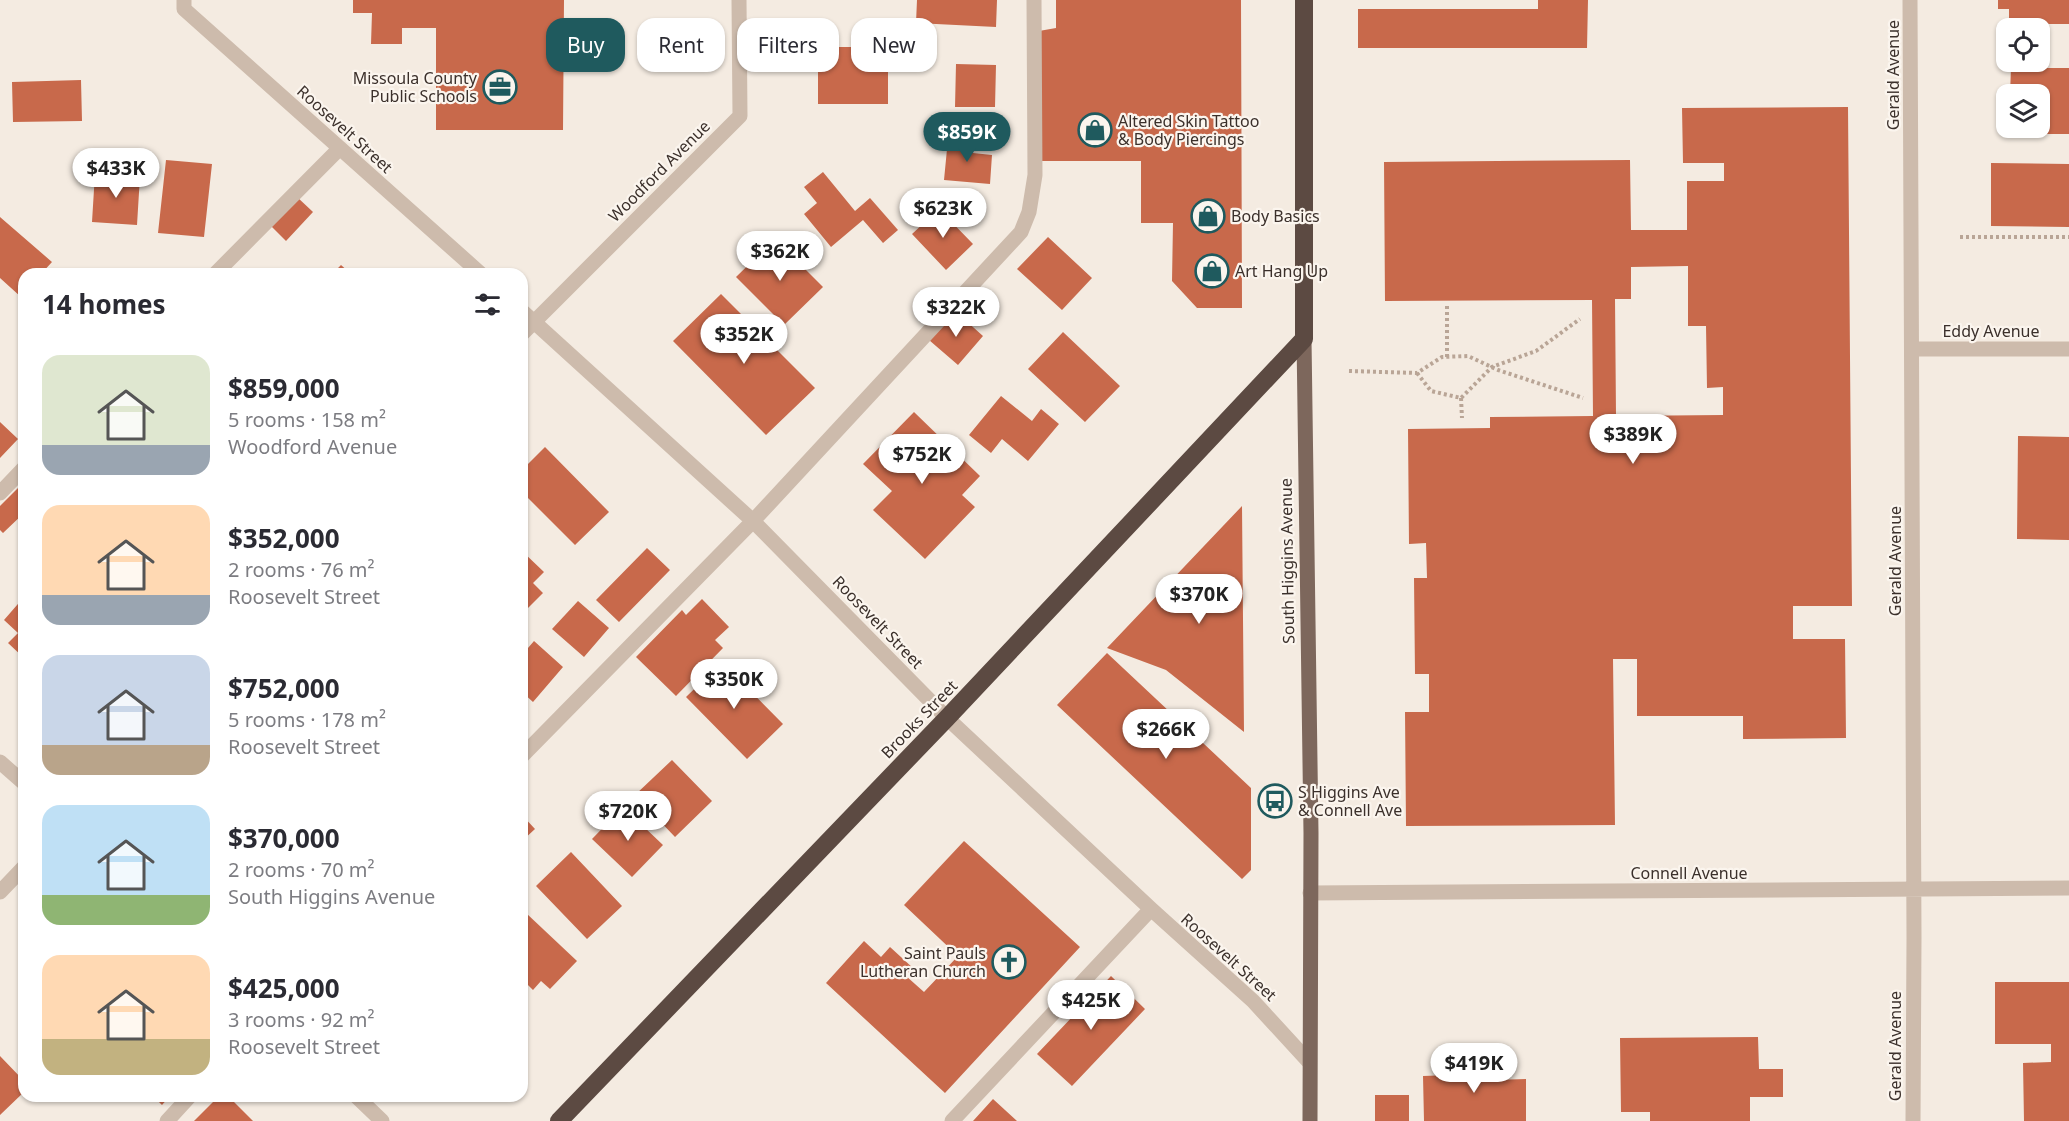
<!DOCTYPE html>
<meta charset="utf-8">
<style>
:root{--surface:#fff;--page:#f2f2f3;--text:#2b2b33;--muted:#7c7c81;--accent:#1f5a5e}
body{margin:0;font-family:"Noto Sans",sans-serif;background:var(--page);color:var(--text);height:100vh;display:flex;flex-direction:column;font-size:22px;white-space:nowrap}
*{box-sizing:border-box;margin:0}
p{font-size:20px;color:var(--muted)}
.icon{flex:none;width:33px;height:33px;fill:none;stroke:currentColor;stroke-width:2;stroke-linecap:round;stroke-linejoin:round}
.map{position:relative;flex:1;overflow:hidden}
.drawer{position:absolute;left:18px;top:268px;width:510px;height:834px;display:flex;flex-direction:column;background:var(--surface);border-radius:18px;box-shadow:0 2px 4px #0004}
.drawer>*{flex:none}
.top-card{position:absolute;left:546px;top:18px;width:570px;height:54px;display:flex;gap:12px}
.controls{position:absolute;left:1996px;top:18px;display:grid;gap:12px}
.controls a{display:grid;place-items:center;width:54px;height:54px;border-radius:12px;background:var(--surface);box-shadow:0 2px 4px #0004;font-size:30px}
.price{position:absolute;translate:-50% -51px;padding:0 14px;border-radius:21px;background:#fff;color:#222;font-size:20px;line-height:39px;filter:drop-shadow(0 2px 3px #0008)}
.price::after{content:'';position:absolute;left:50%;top:36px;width:18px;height:14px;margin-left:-9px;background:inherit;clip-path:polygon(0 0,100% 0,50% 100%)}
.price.current{background:var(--accent);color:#fff}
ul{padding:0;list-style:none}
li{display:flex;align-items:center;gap:18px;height:150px;padding:0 24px}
li span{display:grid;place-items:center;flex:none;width:168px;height:120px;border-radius:18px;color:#555}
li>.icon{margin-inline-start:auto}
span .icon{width:72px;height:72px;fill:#fffc;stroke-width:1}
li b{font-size:26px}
h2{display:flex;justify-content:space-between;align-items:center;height:72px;padding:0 24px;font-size:26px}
.tag{padding:0 21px;border-radius:18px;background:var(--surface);box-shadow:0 2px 4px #0004;font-size:21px;line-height:54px}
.tag.current{background:var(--accent);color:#fff}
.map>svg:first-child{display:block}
.building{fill:#c8694b;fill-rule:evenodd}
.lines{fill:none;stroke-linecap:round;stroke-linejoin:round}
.path{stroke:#b9a596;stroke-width:4;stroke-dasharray:3 3;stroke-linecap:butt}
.minor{stroke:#cdbbac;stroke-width:15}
.major{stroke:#7d675c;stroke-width:15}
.highway{stroke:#5c4a42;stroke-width:18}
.labels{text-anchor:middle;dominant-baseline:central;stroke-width:4.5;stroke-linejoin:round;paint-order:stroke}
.street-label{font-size:16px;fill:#3b302b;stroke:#fbf5ee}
.poi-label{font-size:16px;fill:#3b302b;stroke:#fbf5ee;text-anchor:start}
</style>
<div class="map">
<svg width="2069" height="1121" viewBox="0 0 2069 1121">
<rect width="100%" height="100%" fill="#f4ebe1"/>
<!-- building -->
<path class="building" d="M 353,0 L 564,0 L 563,130 L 436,130 L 436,28 L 402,28 L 402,44 L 371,44 L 372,13 L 353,13 Z
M 917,0 L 997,0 L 996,27 L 916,23 Z
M 1056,0 L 1241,0 L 1242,308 L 1197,308 L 1172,281 L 1173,223 L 1141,223 L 1141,161 L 1040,161 L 1039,31 L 1056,28 Z
M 1538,0 L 1588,0 L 1587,48 L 1358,48 L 1358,9 L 1538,9 Z
M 1998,0 L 2069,0 L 2069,24 L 2009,24 L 2009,9 L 1998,9 Z
M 818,47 L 861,47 L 862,58 L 888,58 L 888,104 L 818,104 Z
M 956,64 L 996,65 L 995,107 L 955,107 Z
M 2011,68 L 2069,68 L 2069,134 L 2010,134 L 2010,128 L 2040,128 L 2040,94 L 2010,94 Z
M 81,80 L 82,121 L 13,122 L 12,82 Z
M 1848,107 L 1852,606 L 1793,606 L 1793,639 L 1845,639 L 1846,738 L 1743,739 L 1743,716 L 1637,716 L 1637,659 L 1613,659 L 1615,825 L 1406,826 L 1405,712 L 1429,712 L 1429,674 L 1415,674 L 1414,578 L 1427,578 L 1426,543 L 1409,544 L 1408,429 L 1490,428 L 1490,417 L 1593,416 L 1592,300 L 1385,301 L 1384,162 L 1630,160 L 1631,230 L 1687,230 L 1687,181 L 1724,181 L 1724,163 L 1683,163 L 1682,108 ZM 1688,266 L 1688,326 L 1706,326 L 1707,388 L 1723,387 L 1723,415 L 1616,416 L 1615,299 L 1631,299 L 1631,267 Z
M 948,139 L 974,141 L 973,153 L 992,155 L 990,184 L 944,180 Z
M 166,160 L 212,164 L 204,237 L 158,233 Z
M 1991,163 L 2069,164 L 2069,227 L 1991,226 Z
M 823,172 L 855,211 L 870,198 L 898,230 L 883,243 L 863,220 L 831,247 L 804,214 L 817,203 L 804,187 Z
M 95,173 L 140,176 L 137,225 L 92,222 Z
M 296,196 L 313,212 L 286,241 L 269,224 Z
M 939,209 L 973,244 L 946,270 L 912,234 Z
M 0,217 L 52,262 L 41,274 L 24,274 L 24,294 L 21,297 L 0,278 Z
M 1048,237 L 1092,278 L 1062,310 L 1017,269 Z
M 775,239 L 823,287 L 784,325 L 736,277 Z
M 341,265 L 351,274 L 332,274 Z
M 721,294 L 815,388 L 766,435 L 673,341 Z
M 955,311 L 983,336 L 958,365 L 929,340 Z
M 1063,332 L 1120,386 L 1085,422 L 1028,369 Z
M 1001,396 L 1032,421 L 1041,409 L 1059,424 L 1028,461 L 1002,439 L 991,453 L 969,435 Z
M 914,412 L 980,476 L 962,495 L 975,507 L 925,559 L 873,510 L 892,491 L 863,464 Z
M 0,422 L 18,439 L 0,458 Z
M 2018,436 L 2069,437 L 2069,540 L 2017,539 Z
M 545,447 L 609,512 L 575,545 L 522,492 L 522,470 Z
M 24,482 L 24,513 L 3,533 L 0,530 L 0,506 Z
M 1242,506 L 1244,732 L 1166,670 L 1107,648 Z
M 647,548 L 670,570 L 619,622 L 596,600 Z
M 522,551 L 544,572 L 533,583 L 543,593 L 522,614 Z
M 24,597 L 24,658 L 8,643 L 18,633 L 4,620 Z
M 702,599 L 729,627 L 715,640 L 723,648 L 676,696 L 636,657 L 682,610 L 686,615 Z
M 578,601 L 609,628 L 584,657 L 552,629 Z
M 534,641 L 563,667 L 533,702 L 522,692 L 522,655 Z
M 1107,653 L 1251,788 L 1251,870 L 1242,879 L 1057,705 Z
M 722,662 L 783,724 L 747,759 L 686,697 Z
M 672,760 L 712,801 L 675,837 L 635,795 Z
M 623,807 L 663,845 L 632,877 L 592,839 Z
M 522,815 L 535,829 L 522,841 Z
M 964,841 L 1080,947 L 945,1093 L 826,983 L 864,941 L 881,957 L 890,947 L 913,968 L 906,976 L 924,992 L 958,956 L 904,905 Z
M 571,852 L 622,906 L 587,939 L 536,886 Z
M 526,913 L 577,961 L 550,989 L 541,981 L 533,990 L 522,979 L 522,918 Z
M 1111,976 L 1145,1009 L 1072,1086 L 1037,1054 Z
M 1995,982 L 2069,982 L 2069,1121 L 2024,1121 L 2023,1063 L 2051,1062 L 2051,1044 L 1995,1044 Z
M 1758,1037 L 1759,1069 L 1783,1069 L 1783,1097 L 1750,1097 L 1750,1121 L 1650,1121 L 1650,1112 L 1621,1112 L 1620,1038 Z
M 0,1056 L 24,1081 L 24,1092 L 0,1115 Z
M 1451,1059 L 1495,1059 L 1495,1080 L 1526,1079 L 1526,1121 L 1424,1121 L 1423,1076 L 1451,1075 Z
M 1375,1095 L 1409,1095 L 1409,1121 L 1375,1121 Z
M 153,1096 L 170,1096 L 162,1105 Z
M 219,1096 L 228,1096 L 253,1121 L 194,1121 Z
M 993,1099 L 1017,1121 L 973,1121 Z"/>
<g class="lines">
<!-- path -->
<path class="path" d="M 1960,237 L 2069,237
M 1447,306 L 1447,357
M 1349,371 L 1417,373 L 1442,357 L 1468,356 L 1498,370 L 1583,398
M 1417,373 L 1431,391 L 1461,398 L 1492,367 L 1536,351 L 1580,319
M 1461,398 L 1462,418"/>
<!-- minor -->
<path class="minor" d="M 184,0 L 184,9 L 481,274
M 1910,0 L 1914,938 L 1913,1121
M 215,274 L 340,148
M 522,311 L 753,521 L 947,718 L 1151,909 L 1253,1001 L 1309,1062
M 522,334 L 740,116 L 739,0
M 1912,349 L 2069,349
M 0,493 L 24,468
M 522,756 L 753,521 L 1021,232 L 1029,212 L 1035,175 L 1034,0
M 0,762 L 24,783
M 0,892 L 24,867
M 1310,893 L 2069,888
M 356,1096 L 382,1121
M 167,1121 L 190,1096
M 952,1121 L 1151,909"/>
<!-- major -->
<path class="major" d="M 1304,339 L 1311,833 L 1310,1121"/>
<!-- highway -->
<path class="highway" d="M 559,1121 L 947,718 L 1304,339 L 1304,0"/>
</g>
<!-- icons -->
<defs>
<symbol id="office-ring" viewBox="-11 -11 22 22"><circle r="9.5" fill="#fbf5ee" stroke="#1f5a5e" stroke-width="1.5"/><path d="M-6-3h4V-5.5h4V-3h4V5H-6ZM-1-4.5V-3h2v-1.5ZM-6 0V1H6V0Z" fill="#1f5a5e"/></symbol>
<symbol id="shop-ring" viewBox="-11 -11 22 22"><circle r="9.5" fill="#fbf5ee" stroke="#1f5a5e" stroke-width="1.5"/><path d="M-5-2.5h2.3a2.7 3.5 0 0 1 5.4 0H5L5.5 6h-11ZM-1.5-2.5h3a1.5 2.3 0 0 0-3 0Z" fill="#1f5a5e"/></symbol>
<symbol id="bus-ring" viewBox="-11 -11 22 22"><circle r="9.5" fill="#fbf5ee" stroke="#1f5a5e" stroke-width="1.5"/><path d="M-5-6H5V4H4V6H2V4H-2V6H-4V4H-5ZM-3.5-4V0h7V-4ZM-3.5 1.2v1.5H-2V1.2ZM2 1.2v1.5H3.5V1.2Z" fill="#1f5a5e"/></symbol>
<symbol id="church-ring" viewBox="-11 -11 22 22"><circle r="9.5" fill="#fbf5ee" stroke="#1f5a5e" stroke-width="1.5"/><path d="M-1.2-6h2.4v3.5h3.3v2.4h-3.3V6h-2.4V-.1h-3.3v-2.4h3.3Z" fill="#1f5a5e"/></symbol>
</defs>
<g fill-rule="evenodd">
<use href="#office-ring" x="481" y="68" width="38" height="38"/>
<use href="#shop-ring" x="1076" y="111" width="38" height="38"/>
<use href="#shop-ring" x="1189" y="197" width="38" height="38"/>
<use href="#shop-ring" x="1193" y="252" width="38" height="38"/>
<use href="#bus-ring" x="1256" y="782" width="38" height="38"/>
<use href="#church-ring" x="990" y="943" width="38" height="38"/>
</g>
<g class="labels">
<!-- street labels -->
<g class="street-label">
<text transform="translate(1893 75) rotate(-90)">Gerald Avenue</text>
<text transform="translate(345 129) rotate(42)">Roosevelt Street</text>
<text transform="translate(659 171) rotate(-45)">Woodford Avenue</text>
<text x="1991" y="331">Eddy Avenue</text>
<text transform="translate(1287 561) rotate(-91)">South Higgins Avenue</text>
<text transform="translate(1895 561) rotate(-90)">Gerald Avenue</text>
<text transform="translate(878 622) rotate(46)">Roosevelt Street</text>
<text transform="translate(919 719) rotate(-46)">Brooks Street</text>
<text x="1689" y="873">Connell Avenue</text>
<text transform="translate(1229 957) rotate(42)">Roosevelt Street</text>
<text transform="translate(1895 1046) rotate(-90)">Gerald Avenue</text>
</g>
<!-- poi labels -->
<g class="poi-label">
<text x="477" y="78" text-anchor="end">Missoula County<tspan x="477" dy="18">Public Schools</tspan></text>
<text x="1118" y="121">Altered Skin Tattoo<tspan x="1118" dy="18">&amp; Body Piercings</tspan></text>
<text x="1231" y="216">Body Basics</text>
<text x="1235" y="271">Art Hang Up</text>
<text x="1298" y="792">S Higgins Ave<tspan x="1298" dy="18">&amp; Connell Ave</tspan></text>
<text x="986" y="953" text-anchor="end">Saint Pauls<tspan x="986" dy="18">Lutheran Church</tspan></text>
</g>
</g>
</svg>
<div class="controls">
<a><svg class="icon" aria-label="locate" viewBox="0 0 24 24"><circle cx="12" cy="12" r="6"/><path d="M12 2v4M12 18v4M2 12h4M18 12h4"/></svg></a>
<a><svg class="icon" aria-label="layers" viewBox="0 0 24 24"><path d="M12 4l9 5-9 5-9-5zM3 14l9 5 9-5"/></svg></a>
</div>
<b class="price current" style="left:967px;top:163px">$859K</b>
<b class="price" style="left:116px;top:199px">$433K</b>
<b class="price" style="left:943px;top:239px">$623K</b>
<b class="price" style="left:780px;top:282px">$362K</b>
<b class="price" style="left:956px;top:338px">$322K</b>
<b class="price" style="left:744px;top:365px">$352K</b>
<b class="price" style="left:1633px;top:465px">$389K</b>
<b class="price" style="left:922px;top:485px">$752K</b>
<b class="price" style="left:1199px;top:625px">$370K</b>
<b class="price" style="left:734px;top:710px">$350K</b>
<b class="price" style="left:1166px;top:760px">$266K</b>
<b class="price" style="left:628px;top:842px">$720K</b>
<b class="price" style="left:1091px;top:1031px">$425K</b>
<b class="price" style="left:1474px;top:1094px">$419K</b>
<div class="top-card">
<a class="tag current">Buy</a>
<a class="tag">Rent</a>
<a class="tag">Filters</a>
<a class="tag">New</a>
</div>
<section class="drawer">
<h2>14 homes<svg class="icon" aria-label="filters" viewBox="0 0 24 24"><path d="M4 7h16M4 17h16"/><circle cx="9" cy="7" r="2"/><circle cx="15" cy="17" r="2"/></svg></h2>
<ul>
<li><span style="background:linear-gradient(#dfe7d0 75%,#9aa5b1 0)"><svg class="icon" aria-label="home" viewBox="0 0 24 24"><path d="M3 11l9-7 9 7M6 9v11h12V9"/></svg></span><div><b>$859,000</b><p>5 rooms · 158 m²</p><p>Woodford Avenue</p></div></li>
<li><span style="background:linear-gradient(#ffd9b3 75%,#9aa5b1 0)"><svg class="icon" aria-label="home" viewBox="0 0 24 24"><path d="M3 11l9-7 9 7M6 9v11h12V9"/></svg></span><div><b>$352,000</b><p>2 rooms · 76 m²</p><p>Roosevelt Street</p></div></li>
<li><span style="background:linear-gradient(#c9d6e8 75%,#b9a48a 0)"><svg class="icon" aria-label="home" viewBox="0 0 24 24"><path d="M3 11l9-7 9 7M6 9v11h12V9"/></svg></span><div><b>$752,000</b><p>5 rooms · 178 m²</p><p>Roosevelt Street</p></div></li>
<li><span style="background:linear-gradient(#bfe0f5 75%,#8fb573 0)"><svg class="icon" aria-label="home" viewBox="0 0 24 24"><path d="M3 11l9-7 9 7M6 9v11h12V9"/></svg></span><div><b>$370,000</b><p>2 rooms · 70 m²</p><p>South Higgins Avenue</p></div></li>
<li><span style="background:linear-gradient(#ffd9b3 70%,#c2b280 0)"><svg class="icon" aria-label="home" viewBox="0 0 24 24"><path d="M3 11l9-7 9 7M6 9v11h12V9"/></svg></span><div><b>$425,000</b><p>3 rooms · 92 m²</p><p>Roosevelt Street</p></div></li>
</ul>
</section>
</div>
